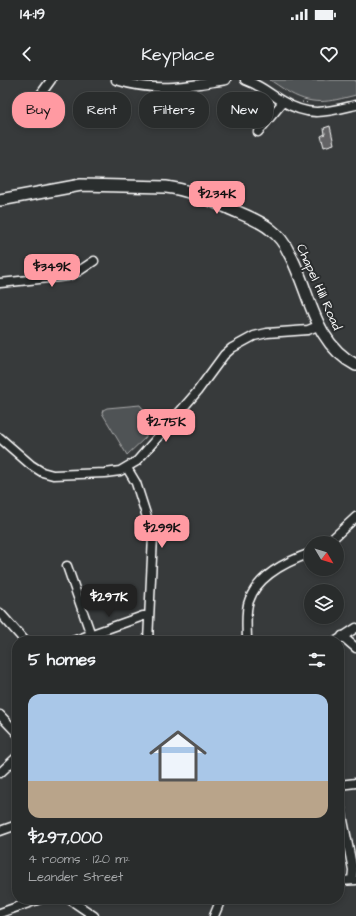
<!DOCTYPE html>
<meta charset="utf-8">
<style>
:root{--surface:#292c2c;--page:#353838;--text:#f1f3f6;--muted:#a5a7a9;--line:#454848;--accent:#ff9aa2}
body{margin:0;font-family:"Architects Daughter",sans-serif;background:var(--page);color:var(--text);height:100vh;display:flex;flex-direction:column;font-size:15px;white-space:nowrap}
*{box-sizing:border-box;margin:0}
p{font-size:13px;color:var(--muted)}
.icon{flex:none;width:22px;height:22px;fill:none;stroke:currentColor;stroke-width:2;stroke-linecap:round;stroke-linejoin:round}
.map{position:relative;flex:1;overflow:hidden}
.details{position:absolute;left:12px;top:556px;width:332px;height:268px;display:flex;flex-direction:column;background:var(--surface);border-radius:16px;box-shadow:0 2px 6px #0003,0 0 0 1px var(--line)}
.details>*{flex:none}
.banner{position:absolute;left:12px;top:12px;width:332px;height:36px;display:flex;gap:8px}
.needle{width:26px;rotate:128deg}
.tools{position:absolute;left:304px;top:456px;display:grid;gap:8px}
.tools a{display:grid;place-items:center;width:40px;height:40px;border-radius:50%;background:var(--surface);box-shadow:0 2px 6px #0003,0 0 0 1px var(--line);font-size:20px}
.price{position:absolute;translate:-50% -34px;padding:0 9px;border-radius:8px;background:var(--accent);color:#111;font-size:13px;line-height:26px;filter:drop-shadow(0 1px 2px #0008)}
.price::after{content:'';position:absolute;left:50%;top:24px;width:12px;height:9px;margin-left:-6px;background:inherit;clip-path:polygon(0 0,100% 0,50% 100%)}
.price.current{background:#222;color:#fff}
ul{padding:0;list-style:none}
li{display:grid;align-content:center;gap:8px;height:212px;padding:0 16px}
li+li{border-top:1px solid var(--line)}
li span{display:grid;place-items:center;height:124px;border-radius:12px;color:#555}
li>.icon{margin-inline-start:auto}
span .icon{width:72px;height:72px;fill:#fffc;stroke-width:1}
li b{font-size:17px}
h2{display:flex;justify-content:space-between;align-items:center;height:48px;padding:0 16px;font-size:17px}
.pill{padding:0 14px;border-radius:16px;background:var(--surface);box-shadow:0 2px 6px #0003,0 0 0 1px var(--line);font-size:14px;line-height:36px}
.pill.current{background:var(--accent);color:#111}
.status{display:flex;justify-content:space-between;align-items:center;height:28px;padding:0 20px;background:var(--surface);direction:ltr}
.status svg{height:11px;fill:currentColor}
header{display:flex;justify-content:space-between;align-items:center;height:52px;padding:0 16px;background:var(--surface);font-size:18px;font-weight:600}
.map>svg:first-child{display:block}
.green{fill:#505354;stroke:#a8a9aa}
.building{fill:#636465;stroke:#fff}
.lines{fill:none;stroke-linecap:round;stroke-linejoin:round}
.minor-casing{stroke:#fff;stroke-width:11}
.major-casing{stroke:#fff;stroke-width:14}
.path{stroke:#fff;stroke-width:1;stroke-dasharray:1 3;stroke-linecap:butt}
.minor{stroke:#2a2d2e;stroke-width:8}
.major{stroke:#2a2d2e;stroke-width:11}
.labels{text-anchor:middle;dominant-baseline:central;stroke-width:4;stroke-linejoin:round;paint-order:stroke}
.street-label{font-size:13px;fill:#fff;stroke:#2a2d2e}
</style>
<div class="status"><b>14:19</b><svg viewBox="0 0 49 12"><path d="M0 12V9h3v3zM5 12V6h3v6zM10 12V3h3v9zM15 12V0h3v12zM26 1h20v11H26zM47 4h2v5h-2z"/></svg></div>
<header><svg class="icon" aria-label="back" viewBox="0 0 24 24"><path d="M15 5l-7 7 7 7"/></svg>Keyplace<svg class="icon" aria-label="heart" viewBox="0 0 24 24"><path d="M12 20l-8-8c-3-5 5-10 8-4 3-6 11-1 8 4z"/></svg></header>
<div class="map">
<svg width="356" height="836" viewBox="0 0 356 836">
<rect width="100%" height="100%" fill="#373a3b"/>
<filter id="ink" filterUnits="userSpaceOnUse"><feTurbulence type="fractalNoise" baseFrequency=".025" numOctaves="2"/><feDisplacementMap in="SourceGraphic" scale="8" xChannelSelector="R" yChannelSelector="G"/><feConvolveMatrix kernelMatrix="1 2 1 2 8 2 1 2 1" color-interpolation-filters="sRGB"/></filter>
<g filter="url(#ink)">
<!-- green -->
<path class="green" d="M 270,0 L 356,0 L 356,15 C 328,22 312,27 285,10 C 280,7 275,3 270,0 Z
M 140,325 L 144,330 L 146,357 L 127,375 L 102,333 L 103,330 L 107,328 Z"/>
<!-- building -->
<path class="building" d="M 330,46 L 334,64 L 324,67 L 321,56 L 325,54 L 324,48 Z"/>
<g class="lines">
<defs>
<path id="minor" d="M 116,0 C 157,13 185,6 226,0
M 245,0 C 262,6 267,12 282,21 C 310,38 327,32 356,25
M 25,36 L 51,0
M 258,52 L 283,22
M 0,203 L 68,196 L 79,191 L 94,181
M 0,358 L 31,385 L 42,392 L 53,395 L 105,393 L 120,391 L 137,381 L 196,313 L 224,275 L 232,268 L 254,256 L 267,253 L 308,250 L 318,246
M 127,388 L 136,403 L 153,456 L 148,561
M 328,463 L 356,437
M 67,486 L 91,555
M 0,533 L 25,561
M 342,556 L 356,568
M 73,561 L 143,536 L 149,536
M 247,561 C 247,550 245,530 249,521 C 257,496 288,481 311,473
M 336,561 L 356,548
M 0,635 L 17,653
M 0,693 L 17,677
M 339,705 L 356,703
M 339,720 L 353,790 L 352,800
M 0,751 L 17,745
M 339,801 L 356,800
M 69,819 L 94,836
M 0,833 L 40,819
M 214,836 L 221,819"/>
<path id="major" d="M 0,120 L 81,105 L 166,107 C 191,110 212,121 235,131 C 247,136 260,141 270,149 C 278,155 285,164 289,173 C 311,212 312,262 356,285"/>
</defs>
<!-- minor casing -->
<use href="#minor" class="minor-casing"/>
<!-- major casing -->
<use href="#major" class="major-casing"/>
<!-- path -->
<path class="path" d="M 302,22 L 309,23"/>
<!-- minor -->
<use href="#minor" class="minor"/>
<!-- major -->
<use href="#major" class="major"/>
</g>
</g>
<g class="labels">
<!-- street labels -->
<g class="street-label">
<text transform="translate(319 207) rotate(66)">Chapel Hill Road</text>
</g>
</g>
</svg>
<div class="tools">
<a><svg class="needle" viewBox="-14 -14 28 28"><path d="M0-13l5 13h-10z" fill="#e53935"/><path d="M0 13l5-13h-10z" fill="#a5a7a9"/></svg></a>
<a><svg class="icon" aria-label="layers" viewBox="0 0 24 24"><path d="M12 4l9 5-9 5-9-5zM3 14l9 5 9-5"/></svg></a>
</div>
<b class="price" style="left:217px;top:135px">$234K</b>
<b class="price" style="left:52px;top:208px">$349K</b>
<b class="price" style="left:166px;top:363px">$275K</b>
<b class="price" style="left:162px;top:469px">$299K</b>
<b class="price current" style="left:109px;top:538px">$297K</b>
<div class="banner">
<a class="pill current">Buy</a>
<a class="pill">Rent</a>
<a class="pill">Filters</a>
<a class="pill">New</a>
</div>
<section class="details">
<h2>5 homes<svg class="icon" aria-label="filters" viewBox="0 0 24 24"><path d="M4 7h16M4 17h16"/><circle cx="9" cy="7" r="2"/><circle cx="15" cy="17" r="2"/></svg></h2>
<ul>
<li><span style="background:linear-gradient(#a9c7e8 70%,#b9a48a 0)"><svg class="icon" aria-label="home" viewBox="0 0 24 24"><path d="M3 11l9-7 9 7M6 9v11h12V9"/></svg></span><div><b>$297,000</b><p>4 rooms · 120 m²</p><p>Leander Street</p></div></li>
</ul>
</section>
</div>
